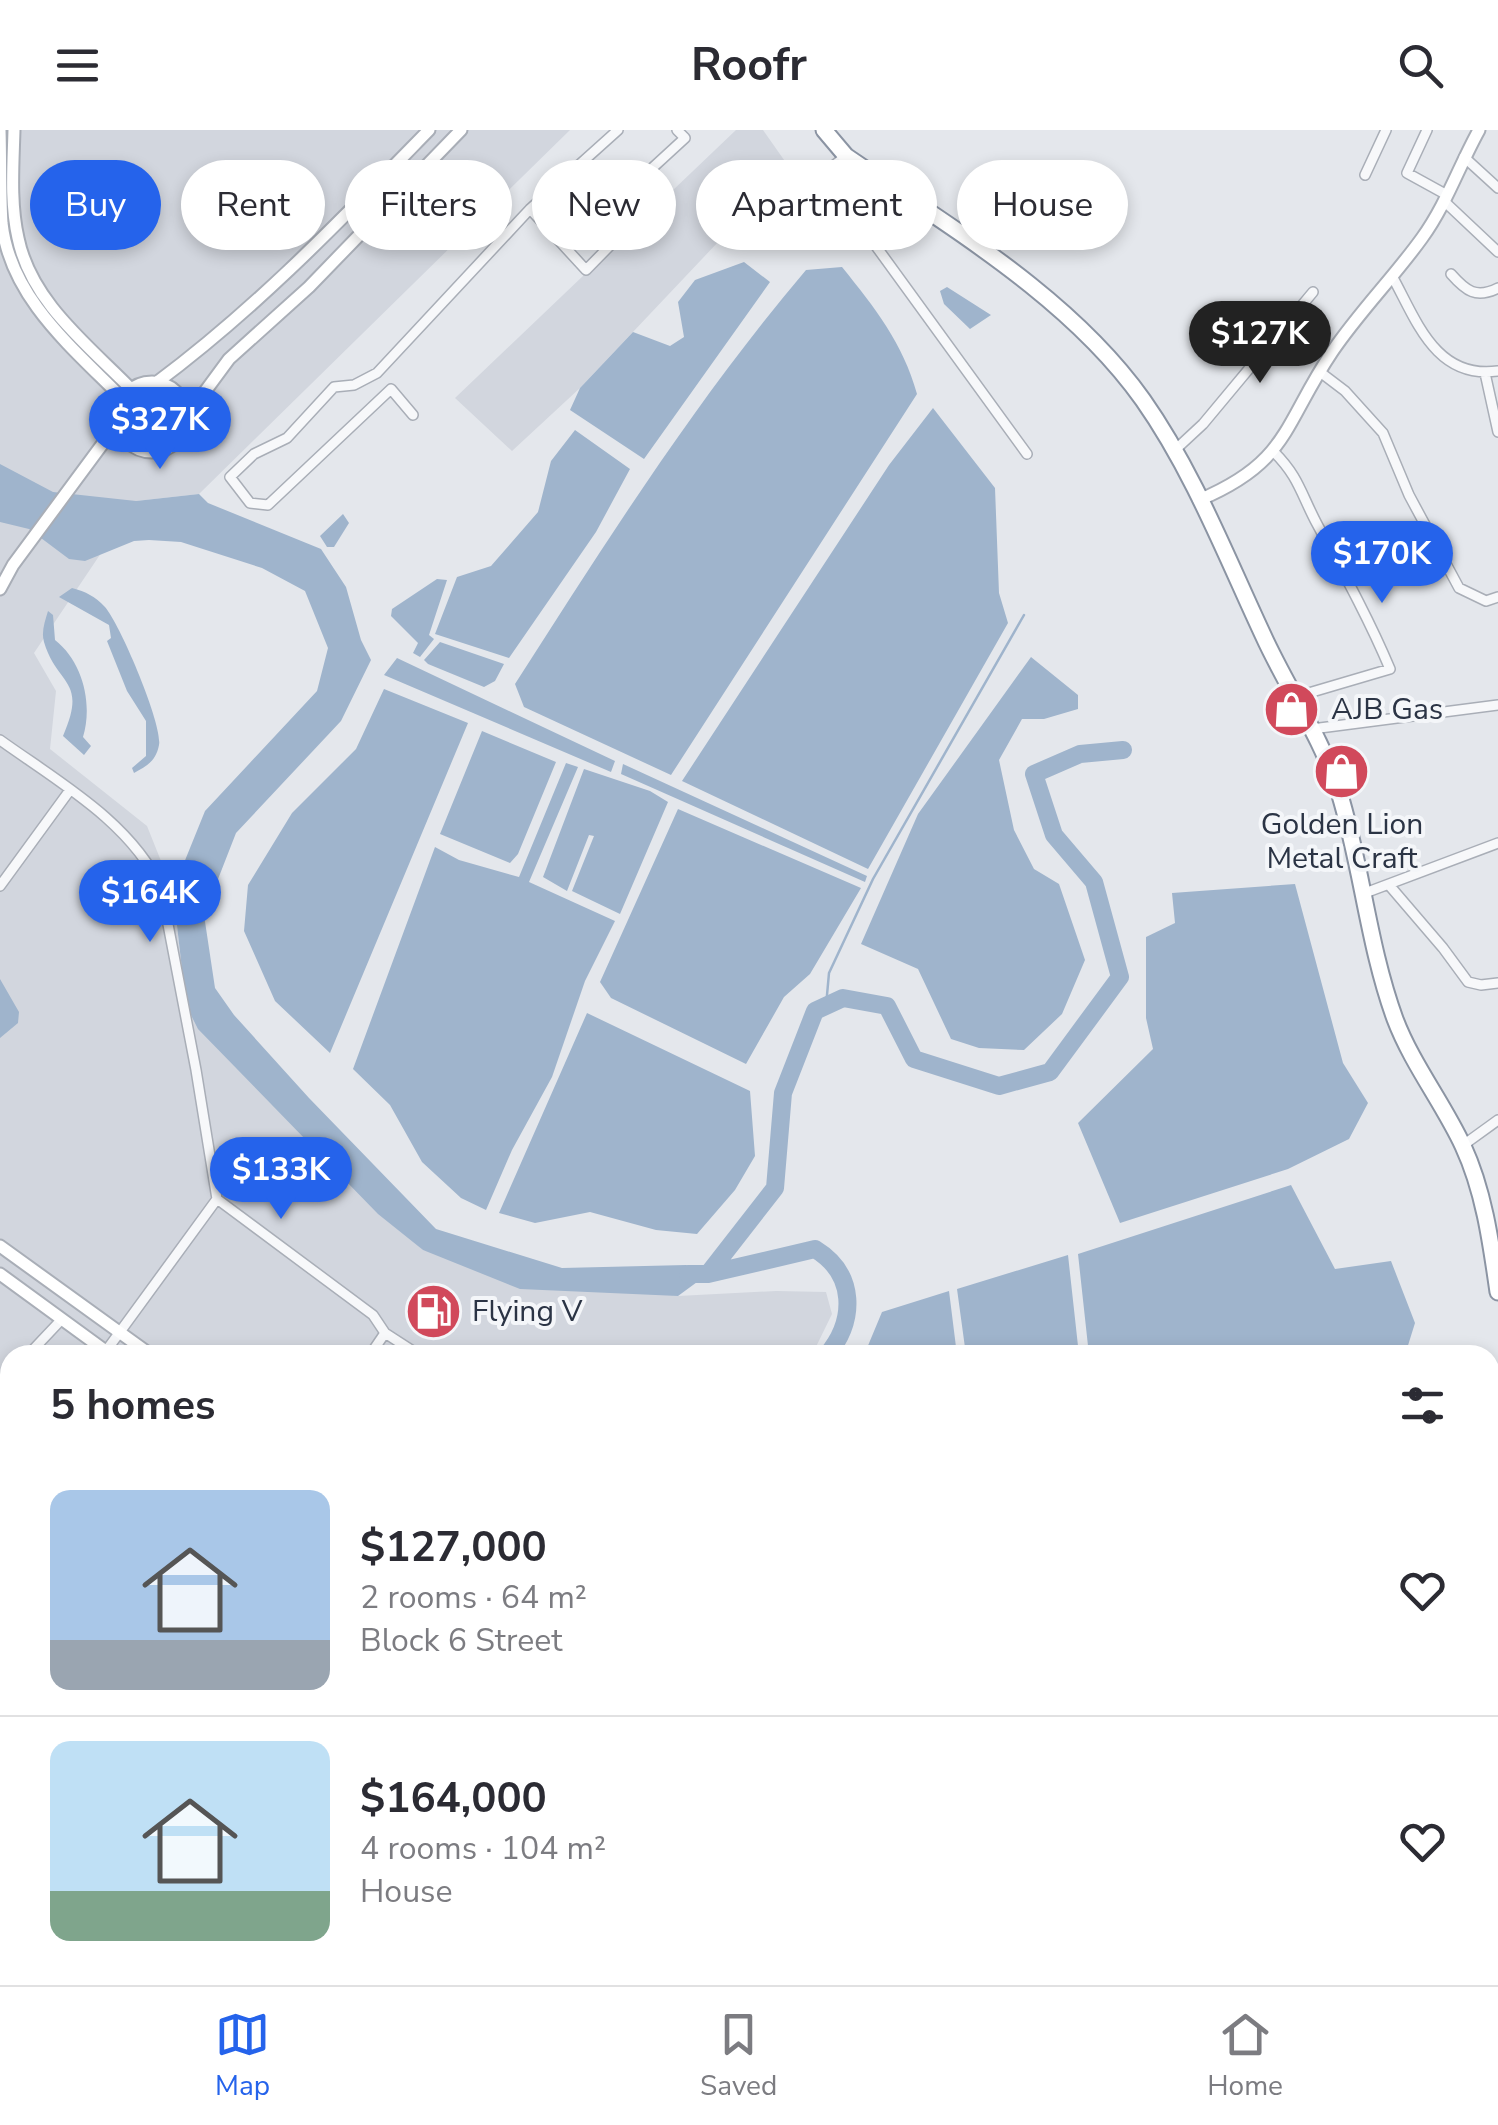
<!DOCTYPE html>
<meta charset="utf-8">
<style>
:root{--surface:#fff;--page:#f2f2f3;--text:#2b2b33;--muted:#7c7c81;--line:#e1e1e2;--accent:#2563eb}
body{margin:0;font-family:"Nunito Sans",sans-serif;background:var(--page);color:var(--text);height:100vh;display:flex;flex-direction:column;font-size:38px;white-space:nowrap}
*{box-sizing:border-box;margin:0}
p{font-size:32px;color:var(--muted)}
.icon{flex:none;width:55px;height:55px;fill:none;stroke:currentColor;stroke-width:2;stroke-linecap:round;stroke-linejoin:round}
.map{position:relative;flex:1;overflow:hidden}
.side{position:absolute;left:0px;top:1215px;width:1500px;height:640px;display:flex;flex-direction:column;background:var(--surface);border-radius:30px 30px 0 0;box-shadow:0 5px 15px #0003}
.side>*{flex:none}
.top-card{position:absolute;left:30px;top:30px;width:1440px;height:90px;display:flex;gap:20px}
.price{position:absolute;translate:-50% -85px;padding:0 22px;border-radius:35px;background:var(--accent);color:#fff;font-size:32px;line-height:65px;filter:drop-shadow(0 2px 5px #0008)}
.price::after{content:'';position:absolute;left:50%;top:60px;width:30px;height:22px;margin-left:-15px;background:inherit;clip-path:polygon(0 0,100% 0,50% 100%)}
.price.selected{background:#222;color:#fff}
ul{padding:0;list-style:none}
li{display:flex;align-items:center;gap:30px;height:250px;padding:0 50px}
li+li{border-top:2px solid var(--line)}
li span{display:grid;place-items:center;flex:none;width:280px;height:200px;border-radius:20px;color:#555}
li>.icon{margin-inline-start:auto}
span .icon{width:120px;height:120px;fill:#fffc;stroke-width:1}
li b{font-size:42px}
h2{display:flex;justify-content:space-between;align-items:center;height:120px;padding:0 50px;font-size:42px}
.pill{padding:0 35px;border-radius:45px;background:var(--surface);box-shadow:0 5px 15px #0003;font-size:35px;line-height:90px}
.pill.selected{background:var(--accent);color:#fff}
header{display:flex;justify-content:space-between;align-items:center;height:130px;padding:0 50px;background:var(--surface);font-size:45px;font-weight:700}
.dock{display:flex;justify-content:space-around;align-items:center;height:140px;border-top:2px solid var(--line);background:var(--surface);font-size:28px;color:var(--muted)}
.dock a{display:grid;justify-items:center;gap:5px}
.dock .selected{color:var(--accent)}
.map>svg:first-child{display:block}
.built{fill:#d2d6de}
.green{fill:#c9d6c5}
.water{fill:#9fb4cc}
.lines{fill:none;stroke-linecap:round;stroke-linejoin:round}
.stream{stroke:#9fb4cc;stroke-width:2.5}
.river{stroke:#9fb4cc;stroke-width:18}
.street-casing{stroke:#a9aeb7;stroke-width:12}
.secondary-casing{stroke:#a9aeb7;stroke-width:15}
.highway-casing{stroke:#8b94a3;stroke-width:19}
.street{stroke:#f7f8fa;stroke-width:9}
.secondary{stroke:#fff;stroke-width:11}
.highway{stroke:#fff;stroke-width:15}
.labels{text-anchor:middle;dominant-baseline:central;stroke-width:8;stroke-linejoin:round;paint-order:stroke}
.poi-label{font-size:30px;fill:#2b3445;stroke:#f4f6f9;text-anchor:start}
</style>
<header><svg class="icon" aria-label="menu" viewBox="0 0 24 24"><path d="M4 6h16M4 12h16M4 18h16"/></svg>Roofr<svg class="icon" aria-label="search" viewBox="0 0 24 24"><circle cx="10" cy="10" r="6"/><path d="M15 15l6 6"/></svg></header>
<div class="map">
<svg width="1498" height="1855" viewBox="0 0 1498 1855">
<rect width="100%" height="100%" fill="#e4e7ec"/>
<!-- built -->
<path class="built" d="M 0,0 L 570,0 L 199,364 L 136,371 L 34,523 L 56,561 L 50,619 L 147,696 L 173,761 L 186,874 L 423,1120 L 678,1166 L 776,1161 L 826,1162 L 832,1184 L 812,1225 L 10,1225 L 10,1845 L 1200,1845 L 1202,1855 L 0,1855 Z
M 736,0 L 763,0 L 789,37 L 580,258 L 512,321 L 455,268 Z"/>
<!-- green -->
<path class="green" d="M127 286a25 25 0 1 1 50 0a25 25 0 1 1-50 0Z"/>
<!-- water -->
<path class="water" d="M 744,132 L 770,152 L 644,329 L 570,280 L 580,258 L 633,202 L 670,216 L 684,207 L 678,172 L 695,150 Z
M 842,137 C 875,178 903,213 917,264 L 671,645 L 524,577 L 515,554 C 606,412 697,268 806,140 Z
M 947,157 L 991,185 L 970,199 L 944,174 L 940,161 Z
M 933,278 L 995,358 L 999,463 L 1008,493 L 868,739 L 682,651 L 889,335 Z
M 575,300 L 630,339 L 596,402 L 509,528 L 435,504 L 457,447 L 491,436 L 538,382 L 551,331 Z
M 0,334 L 53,362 L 136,371 L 199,364 L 208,373 L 321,419 L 346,457 L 361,510 L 371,530 L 341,591 L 236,703 L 204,785 L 215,858 L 234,885 L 309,968 L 436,1099 L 562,1138 L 686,1135 L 708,1144 L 678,1166 L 520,1159 L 423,1120 L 378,1084 L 198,899 L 186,875 L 173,760 L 205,681 L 317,561 L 328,518 L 305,461 L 262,438 L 181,412 L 149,410 L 134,411 L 85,431 L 69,429 L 29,399 L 0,392 Z
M 343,384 L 349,393 L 334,417 L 327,417 L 320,406 Z
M 437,449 L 447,450 L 429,505 L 434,509 L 420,527 L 413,523 L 418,513 L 391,486 L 392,479 Z
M 72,458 C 86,462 95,466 105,477 C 120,494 163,595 159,615 C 156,631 147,636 134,643 L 132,638 L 146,626 L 146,591 L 127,561 L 107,511 L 111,508 L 109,495 L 59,467 Z
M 48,481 L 53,485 L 55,510 C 83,532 93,574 83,607 L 91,616 L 84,625 L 63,606 C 88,549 57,556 44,512 C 41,502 45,491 48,481 Z
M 440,512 L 504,534 L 495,551 L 484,557 L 428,534 L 424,530 Z
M 1031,527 L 1078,565 L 1078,579 L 1044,589 L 1022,589 L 999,630 L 1014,700 L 1034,739 L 1059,754 L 1085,830 L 1062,884 L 1024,920 L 979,918 L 951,909 L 918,839 L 861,814 L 918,684 Z
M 397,528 L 615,631 L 611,642 L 384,545 Z
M 384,559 L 468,593 L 330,923 L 275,871 L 244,801 L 248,755 L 292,683 L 356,619 Z
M 482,601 L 556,632 L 518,724 L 510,733 L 440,704 Z
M 566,633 L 578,637 L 529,752 L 615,791 L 585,851 L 552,947 L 512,1020 L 486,1080 L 461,1068 L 422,1032 L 390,975 L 353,939 L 435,717 L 459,730 L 519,747 Z
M 623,634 L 867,746 L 865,752 L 621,644 Z
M 584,639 L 650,661 L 668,672 L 620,784 L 572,761 L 594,706 L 589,705 L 567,761 L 543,747 Z
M 678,679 L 861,758 L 810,844 L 784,867 L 746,934 L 611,868 L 600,852 Z
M 1295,754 L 1343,933 L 1368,973 L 1349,1009 L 1288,1039 L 1120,1093 L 1078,993 L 1153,919 L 1146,888 L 1146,807 L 1175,793 L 1172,763 Z
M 0,849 L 19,882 L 18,893 L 0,908 Z
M 587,883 L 750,961 L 755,1026 L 735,1060 L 697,1104 L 656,1100 L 590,1082 L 535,1093 L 499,1083 Z
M 1291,1055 L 1335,1139 L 1391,1131 L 1415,1193 L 1405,1225 L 1089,1225 L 1078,1124 Z
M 1068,1125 L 1079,1225 L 966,1225 L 957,1159 Z
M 949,1161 L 957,1225 L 860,1225 L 867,1218 L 882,1182 Z"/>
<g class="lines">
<!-- stream -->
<path class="stream" d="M 826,876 L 829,843 L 873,749 L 1024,485"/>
<!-- river -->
<path class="river" d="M 688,1144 L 708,1144 L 815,1119 C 856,1144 856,1190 827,1225
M 708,1144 L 775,1058 L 783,963 L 815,881 L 843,868 L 887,876 L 914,929 L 999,956 L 1050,942 L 1120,847 L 1094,752 L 1054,705 L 1034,644 L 1080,624 L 1123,620
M 1212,1845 L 1212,1855"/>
<defs>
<path id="street" d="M 1427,0 L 1407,43 L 1447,65
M 846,26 L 824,43 L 825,46 L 1027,324
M 1464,27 L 1498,58
M 1365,45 L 1386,0
M 1445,72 L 1498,122
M 530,79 L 586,140 L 641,84 L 624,64 L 685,8 L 677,0
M 1451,144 C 1466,161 1476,169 1498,158
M 1392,146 C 1416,189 1435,250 1498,241
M 1320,242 L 1345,261 L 1383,303 L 1409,365 L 1459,458 L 1486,471 L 1498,467
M 1485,243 L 1498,302
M 413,285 L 391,259 L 268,375 L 250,373 L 230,347 L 254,324 L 287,308 L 334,257 L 354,255 L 377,243 L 530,79 L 618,0
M 1175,320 L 1203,294 L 1313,162
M 1274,322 C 1299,347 1301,364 1317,394 C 1343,442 1369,489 1390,539 L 1295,567
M 1312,599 L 1498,575
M 0,610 C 57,651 131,692 161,758 L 196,940 L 217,1069 L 106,1221
M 1389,755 L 1443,818 L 1468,852 L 1481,855 L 1498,853
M 0,756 L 70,660
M 1365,763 L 1498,713
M 1462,1016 L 1498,990
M 217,1069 L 373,1185 L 385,1203 L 419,1225
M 28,1225 L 62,1189
M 370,1225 L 385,1203
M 0,1255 L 10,1245
M 0,1418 L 10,1425
M 0,1753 L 10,1748
M 714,1845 L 728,1855
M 505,1855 L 506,1845
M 745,1855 L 751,1845
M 1080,1855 L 1081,1845"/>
<path id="secondary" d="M 0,0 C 1,31 0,63 2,93 C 10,168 74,219 123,269
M 14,0 C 13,36 10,73 18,108 C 31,172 88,215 132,260
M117 287a35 35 0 1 1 70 0a35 35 0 1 1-70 0Z
M 156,253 C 257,178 342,89 429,0
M 187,286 L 229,229 L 309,157 L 461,0
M 1199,370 C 1289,332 1283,295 1332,222 C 1359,182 1394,147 1422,108 C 1446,75 1459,36 1479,0
M 0,459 L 13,435 L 118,293
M 0,1116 L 151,1225
M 0,1144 L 111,1225
M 1490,1794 L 1498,1794
M 1490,1813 L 1498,1813"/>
<path id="highway" d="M 824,0 L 846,26 C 948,96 1070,167 1143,270 C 1193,341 1226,426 1263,505 C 1287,558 1321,606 1339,662 C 1362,736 1368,815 1395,889 C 1412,934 1443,973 1463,1016 C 1484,1061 1491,1113 1498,1162"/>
</defs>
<!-- street casing -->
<use href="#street" class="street-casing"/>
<!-- secondary casing -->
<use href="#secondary" class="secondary-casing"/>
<!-- highway casing -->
<use href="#highway" class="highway-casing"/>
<!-- street -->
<use href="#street" class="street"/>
<!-- secondary -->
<use href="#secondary" class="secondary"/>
<!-- highway -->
<use href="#highway" class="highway"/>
</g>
<!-- icons -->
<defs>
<symbol id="shop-disc" viewBox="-11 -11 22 22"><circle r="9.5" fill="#d1495b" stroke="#f4f6f9"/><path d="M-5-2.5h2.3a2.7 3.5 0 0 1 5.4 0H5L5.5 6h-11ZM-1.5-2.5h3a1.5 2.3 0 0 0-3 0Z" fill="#fff"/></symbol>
<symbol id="fuel-disc" viewBox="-11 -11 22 22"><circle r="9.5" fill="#d1495b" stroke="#f4f6f9"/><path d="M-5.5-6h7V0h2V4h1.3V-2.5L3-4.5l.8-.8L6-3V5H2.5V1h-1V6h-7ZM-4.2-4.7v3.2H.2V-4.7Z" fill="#fff"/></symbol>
</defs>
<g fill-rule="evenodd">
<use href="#shop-disc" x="1260" y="548" width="63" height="63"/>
<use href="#shop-disc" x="1310" y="610" width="63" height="63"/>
<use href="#fuel-disc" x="402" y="1150" width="63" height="63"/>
</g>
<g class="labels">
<!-- poi labels -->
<g class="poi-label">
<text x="1331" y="579">AJB Gas</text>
<text x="1342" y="694" text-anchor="middle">Golden Lion<tspan x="1342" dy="34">Metal Craft</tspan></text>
<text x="472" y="1181">Flying V</text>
</g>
</g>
</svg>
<b class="price selected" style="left:1260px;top:256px">$127K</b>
<b class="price" style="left:160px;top:342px">$327K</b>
<b class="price" style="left:1382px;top:476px">$170K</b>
<b class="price" style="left:150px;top:815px">$164K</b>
<b class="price" style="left:281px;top:1092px">$133K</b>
<div class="top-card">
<a class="pill selected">Buy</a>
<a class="pill">Rent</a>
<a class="pill">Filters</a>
<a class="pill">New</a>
<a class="pill">Apartment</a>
<a class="pill">House</a>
</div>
<section class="side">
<h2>5 homes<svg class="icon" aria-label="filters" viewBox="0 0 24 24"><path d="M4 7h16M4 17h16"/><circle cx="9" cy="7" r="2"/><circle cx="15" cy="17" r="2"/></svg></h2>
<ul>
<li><span style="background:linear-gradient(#a9c7e8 75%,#9aa5b1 0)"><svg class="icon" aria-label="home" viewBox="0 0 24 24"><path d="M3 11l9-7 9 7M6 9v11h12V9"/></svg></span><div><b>$127,000</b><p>2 rooms · 64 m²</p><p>Block 6 Street</p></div><svg class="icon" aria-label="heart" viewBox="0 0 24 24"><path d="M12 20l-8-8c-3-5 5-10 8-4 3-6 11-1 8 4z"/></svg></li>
<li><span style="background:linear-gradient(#bfe0f5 75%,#7fa58c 0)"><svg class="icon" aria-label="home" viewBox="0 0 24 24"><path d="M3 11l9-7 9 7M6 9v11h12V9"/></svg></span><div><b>$164,000</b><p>4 rooms · 104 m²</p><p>House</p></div><svg class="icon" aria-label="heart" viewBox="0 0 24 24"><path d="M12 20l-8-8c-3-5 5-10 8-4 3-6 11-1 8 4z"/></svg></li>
</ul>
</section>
</div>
<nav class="dock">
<a class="selected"><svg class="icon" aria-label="map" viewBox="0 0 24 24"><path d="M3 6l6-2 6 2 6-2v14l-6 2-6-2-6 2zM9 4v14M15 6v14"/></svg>Map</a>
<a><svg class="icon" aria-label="saved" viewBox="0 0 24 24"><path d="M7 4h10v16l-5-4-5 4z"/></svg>Saved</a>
<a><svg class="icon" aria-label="home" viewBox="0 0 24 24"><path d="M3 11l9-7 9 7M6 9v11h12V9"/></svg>Home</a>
</nav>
